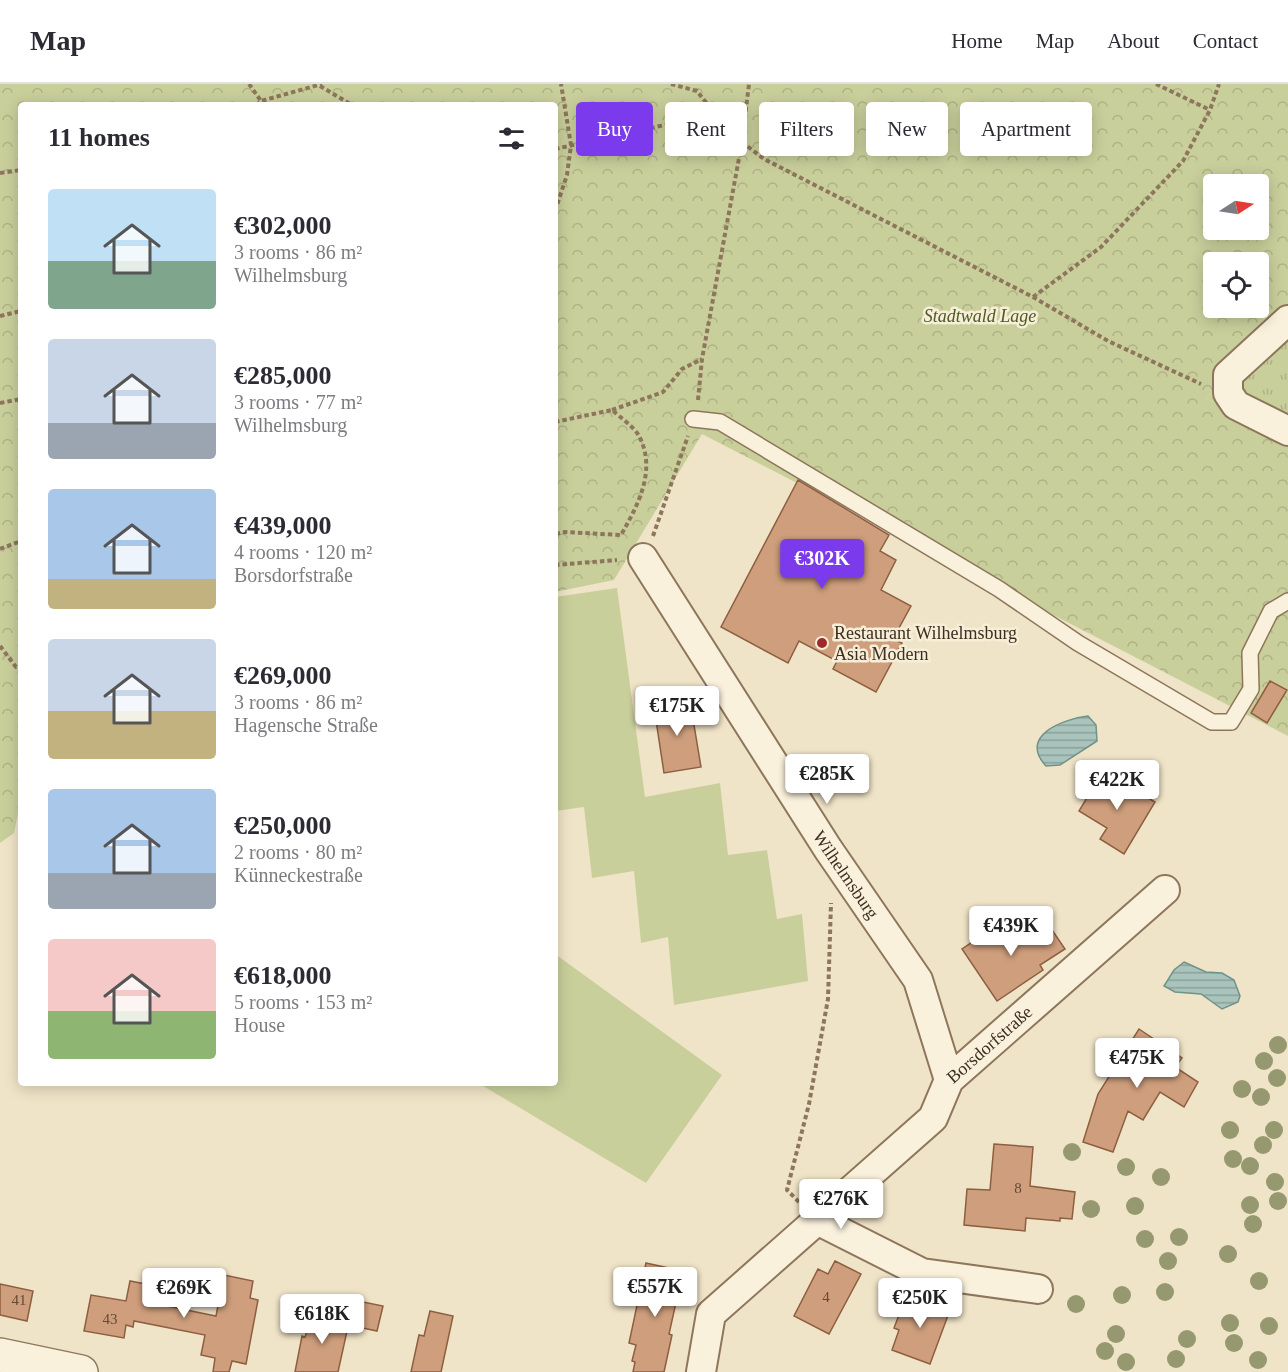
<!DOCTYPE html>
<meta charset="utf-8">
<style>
:root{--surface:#fff;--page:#f2f2f3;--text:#2b2b33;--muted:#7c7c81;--line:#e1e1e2;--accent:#7c3aed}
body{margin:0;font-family:"Times New Roman",serif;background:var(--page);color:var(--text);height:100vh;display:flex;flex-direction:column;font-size:22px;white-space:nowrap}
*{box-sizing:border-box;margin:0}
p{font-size:20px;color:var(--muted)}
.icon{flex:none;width:33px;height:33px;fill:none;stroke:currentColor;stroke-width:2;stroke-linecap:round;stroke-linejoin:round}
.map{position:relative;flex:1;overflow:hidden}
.sheet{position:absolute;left:18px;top:18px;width:540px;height:984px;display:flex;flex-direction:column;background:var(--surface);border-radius:6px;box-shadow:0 3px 15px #0003}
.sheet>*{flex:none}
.top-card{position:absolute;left:576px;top:18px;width:570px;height:54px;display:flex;gap:12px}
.needle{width:39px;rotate:78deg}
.tools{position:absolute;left:1203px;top:90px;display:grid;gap:12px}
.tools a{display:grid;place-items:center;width:66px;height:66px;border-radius:6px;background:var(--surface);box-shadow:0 3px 15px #0003;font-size:30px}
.price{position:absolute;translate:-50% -51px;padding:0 14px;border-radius:6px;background:#fff;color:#222;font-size:20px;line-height:39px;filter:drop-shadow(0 2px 3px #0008)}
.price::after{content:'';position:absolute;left:50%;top:36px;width:18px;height:14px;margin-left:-9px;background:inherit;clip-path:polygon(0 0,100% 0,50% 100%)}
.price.current{background:var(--accent);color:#fff}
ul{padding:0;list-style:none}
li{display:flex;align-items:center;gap:18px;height:150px;padding:0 30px}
li span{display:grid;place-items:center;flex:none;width:168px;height:120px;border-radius:6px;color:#555}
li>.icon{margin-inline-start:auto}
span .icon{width:72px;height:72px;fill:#fffc;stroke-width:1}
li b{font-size:26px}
h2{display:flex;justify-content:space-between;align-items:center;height:72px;padding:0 30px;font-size:26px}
.tag{padding:0 21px;border-radius:6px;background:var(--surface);box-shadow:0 3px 15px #0003;font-size:21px;line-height:54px}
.tag.current{background:var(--accent);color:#fff}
header{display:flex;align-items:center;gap:36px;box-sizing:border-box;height:84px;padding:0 30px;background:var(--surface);border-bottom:2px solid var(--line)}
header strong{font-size:28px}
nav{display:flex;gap:33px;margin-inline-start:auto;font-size:21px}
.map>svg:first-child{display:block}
.grass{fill:url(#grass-tufts)}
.forest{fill:url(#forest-crowns);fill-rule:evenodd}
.pitch{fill:#c9cf9b}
.water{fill:url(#water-rules);stroke:#6f938a;stroke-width:1.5}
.building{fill:#cf9f7d;stroke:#8d5f41;stroke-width:1.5}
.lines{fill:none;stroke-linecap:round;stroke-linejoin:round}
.service-casing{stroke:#8d765c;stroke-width:18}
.minor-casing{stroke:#8d765c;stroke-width:32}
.tertiary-casing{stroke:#8d765c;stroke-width:36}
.path{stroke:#8d765c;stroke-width:4;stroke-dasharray:4.5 3;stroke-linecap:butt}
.service{stroke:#faf1dc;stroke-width:15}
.minor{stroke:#faf1dc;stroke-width:28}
.tertiary{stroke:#faf1dc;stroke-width:33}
.tree{fill:#96986f}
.poi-dot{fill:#9e2a2b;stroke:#f7eed8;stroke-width:2}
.labels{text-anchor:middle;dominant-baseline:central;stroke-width:5;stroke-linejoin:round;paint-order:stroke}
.number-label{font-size:15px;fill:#624a37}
.park-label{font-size:18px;font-style:italic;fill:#4d5a26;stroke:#f7eed8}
.poi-label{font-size:18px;fill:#3d2e20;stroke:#f7eed8;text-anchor:start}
.street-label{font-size:18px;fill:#3d2e20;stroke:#f7eed8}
</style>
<header>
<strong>Map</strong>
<nav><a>Home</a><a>Map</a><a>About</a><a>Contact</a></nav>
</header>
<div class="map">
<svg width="1288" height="1288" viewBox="0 0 1288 1288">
<defs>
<pattern id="grass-tufts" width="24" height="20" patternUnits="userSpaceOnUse" patternTransform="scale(1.5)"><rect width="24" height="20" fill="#c9cf9b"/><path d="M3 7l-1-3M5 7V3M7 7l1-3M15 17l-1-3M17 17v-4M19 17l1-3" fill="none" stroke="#aeb285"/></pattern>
<pattern id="forest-crowns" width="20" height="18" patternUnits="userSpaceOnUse" patternTransform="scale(1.5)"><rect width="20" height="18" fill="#c9cf9b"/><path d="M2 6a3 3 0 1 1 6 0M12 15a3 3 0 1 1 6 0" fill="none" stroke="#aeb285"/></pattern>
<pattern id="water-rules" width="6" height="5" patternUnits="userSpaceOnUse" patternTransform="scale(1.5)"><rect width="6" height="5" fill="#a9c4bc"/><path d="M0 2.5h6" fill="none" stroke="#8ba098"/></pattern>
</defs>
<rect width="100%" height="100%" fill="#f0e4c8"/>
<!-- grass -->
<path class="grass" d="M 1288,236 L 1288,358 L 1206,314 Z"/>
<!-- forest -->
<path class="forest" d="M 0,0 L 1288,0 L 1288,236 L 1206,314 L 1288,358 L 1288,652 L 702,350 L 614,496 L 555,508 L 555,21 L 21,21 L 21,716 L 14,749 L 0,759 ZM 1214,100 L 1258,100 L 1258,146 L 1214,146 ZM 1214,178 L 1258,178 L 1258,224 L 1214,224 Z"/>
<!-- pitch -->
<path class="pitch" d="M 617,504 L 645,713 L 720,699 L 728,771 L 767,766 L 777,835 L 802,830 L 808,897 L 674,921 L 668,853 L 641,859 L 634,787 L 592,794 L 584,723 L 555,727 L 555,513 Z
M 555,870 L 722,991 L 646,1099 L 478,999 L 555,999 Z"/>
<!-- water -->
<path class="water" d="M 1088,632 L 1096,641 L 1097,657 L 1060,681 L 1046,682 C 1018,652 1063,635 1088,632 Z
M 1184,878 L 1206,888 L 1222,889 L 1234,896 L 1240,912 L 1238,918 L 1222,925 L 1201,910 L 1175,908 L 1164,902 L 1174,886 Z"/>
<!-- building -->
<path class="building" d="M 798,396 L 889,451 L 880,467 L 896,476 L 881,506 L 911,522 L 893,555 L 902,559 L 876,608 L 833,585 L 837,577 L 799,557 L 788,579 L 721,543 Z
M 1270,597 L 1287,606 L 1267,639 L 1251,629 Z
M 690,617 L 701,683 L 664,689 L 654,623 Z
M 1103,687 L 1155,718 L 1124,770 L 1100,755 L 1107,744 L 1079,727 Z
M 1008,834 L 1023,857 L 1048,840 L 1065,865 L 1040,881 L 1043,886 L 997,917 L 962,865 Z
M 1139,945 L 1182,974 L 1175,983 L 1198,998 L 1184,1023 L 1160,1008 L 1143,1036 L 1128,1027 L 1113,1068 L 1083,1058 L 1098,1010 Z
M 994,1060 L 1033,1063 L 1030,1102 L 1075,1108 L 1072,1135 L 1060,1134 L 1060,1137 L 1026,1134 L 1025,1147 L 964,1141 L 967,1105 L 990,1106 Z
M 835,1177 L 861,1190 L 829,1250 L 794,1232 L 818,1185 L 828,1190 Z
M 646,1179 L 683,1187 L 669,1250 L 672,1251 L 664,1288 L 633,1288 L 635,1278 L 632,1277 L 636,1261 L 629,1259 Z
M 224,1191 L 253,1197 L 250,1214 L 258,1216 L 246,1280 L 232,1277 L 229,1288 L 213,1288 L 215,1274 L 201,1271 L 205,1251 L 134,1237 L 133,1243 L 126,1241 L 124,1254 L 84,1247 L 91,1211 L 126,1217 L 130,1197 L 156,1202 L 152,1219 L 216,1232 Z
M 0,1200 L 33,1207 L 27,1237 L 0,1231 Z
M 907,1210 L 950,1226 L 930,1280 L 892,1266 L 899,1246 L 894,1244 Z
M 363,1218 L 383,1222 L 377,1247 L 358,1243 Z
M 430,1227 L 453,1232 L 441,1288 L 411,1288 L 419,1251 L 424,1252 Z
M 311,1230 L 349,1238 L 338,1288 L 295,1288 L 302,1252 L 305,1253 L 308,1244 Z"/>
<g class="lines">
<defs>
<path id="service" d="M 693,335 L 720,338 L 999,505 L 1078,559 L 1212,638 L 1231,638 L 1251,605 L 1250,569 L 1271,527 L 1288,517"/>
<g id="minor">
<path d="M 1288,236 L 1228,291 L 1228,309 L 1236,321 L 1288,347"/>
<path id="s1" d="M 643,474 L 828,765 L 918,896 L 949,996"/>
<path d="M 817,1136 L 922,1189 L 1038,1205"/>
<path id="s2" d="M 701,1288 L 711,1230 L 933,1034 L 949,996 L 1165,806"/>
</g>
<path id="tertiary" d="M 0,1271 L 81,1288"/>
</defs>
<!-- service casing -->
<use href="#service" class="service-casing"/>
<!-- minor casing -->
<use href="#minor" class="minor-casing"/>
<!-- tertiary casing -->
<use href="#tertiary" class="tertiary-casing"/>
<!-- path -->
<path class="path" d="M 249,0 L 261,17
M 671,0 L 697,7 L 715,30
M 1156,0 L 1210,26
M 320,2 L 352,21
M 256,21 L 261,17 L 322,0
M 555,65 L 715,30 L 742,58 L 764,75 L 1033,213 L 1108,257 L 1201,300
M 0,89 L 21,86
M 555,127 L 567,91 L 571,61 L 561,0
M 1033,213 L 1101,163 L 1183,77 L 1210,26 L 1219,0
M 0,232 L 21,227
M 698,316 L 702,275 L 742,58 L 749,0
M 0,319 L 21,315
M 612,326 L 663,308 L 682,285 L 702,275
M 555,338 L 612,326 C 620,333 634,343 639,352 C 657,386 638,421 621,451 L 565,448 L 555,450
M 653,452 L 688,352
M 0,465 L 21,457
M 555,481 L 617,476
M 0,562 L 16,583 L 21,583
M 799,1118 L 787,1106 L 809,1020 L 828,915 L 831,819"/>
<!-- service -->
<use href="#service" class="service"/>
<!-- minor -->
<use href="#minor" class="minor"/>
<!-- tertiary -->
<use href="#tertiary" class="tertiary"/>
</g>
<!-- trees -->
<g class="tree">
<circle cx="1278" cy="961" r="9"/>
<circle cx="1264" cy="977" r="9"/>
<circle cx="1277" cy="994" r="9"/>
<circle cx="1242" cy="1005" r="9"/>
<circle cx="1261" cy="1013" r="9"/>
<circle cx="1230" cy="1046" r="9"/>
<circle cx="1274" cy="1046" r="9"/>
<circle cx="1263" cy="1061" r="9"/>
<circle cx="1072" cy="1068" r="9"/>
<circle cx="1233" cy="1075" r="9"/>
<circle cx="1250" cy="1082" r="9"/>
<circle cx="1126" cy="1083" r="9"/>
<circle cx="1161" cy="1093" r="9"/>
<circle cx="1275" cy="1098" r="9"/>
<circle cx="1278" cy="1117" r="9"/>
<circle cx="1250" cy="1121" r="9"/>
<circle cx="1135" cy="1122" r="9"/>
<circle cx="1091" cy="1125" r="9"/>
<circle cx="1253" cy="1140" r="9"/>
<circle cx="1179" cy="1153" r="9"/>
<circle cx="1145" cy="1155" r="9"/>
<circle cx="1228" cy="1170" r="9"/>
<circle cx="1168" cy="1177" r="9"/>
<circle cx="1259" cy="1197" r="9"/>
<circle cx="1165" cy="1208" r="9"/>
<circle cx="1122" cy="1211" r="9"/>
<circle cx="1076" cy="1220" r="9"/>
<circle cx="1230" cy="1239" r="9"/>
<circle cx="1269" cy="1242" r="9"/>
<circle cx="1116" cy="1250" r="9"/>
<circle cx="1187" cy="1255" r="9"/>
<circle cx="1234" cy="1259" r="9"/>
<circle cx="1105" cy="1267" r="9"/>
<circle cx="1176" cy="1275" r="9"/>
<circle cx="1258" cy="1276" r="9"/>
<circle cx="1126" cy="1278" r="9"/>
</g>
<!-- markers -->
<circle class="poi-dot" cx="822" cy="559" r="6"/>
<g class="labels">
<!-- number labels -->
<g class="number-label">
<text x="1018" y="1104">8</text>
<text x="826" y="1213">4</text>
<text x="19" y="1216">41</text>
<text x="110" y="1235">43</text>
</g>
<!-- park labels -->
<g class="park-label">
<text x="980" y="232">Stadtwald Lage</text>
</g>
<!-- poi labels -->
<g class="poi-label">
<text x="834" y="549">Restaurant Wilhelmsburg<tspan x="834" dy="21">Asia Modern</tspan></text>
</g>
<!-- street labels -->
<g class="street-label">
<text stroke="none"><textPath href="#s1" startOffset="376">Wilhelmsburg</textPath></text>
<text stroke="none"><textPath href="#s2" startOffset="450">Borsdorfstraße</textPath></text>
</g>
</g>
</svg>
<div class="tools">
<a><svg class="needle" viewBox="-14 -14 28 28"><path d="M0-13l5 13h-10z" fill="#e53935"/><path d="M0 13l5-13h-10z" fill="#7c7c81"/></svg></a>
<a><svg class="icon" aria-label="locate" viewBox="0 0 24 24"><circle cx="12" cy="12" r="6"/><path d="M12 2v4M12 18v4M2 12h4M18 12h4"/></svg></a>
</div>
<b class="price current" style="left:822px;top:506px">€302K</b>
<b class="price" style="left:677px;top:653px">€175K</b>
<b class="price" style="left:827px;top:721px">€285K</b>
<b class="price" style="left:1117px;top:727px">€422K</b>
<b class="price" style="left:1011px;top:873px">€439K</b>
<b class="price" style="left:1137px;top:1005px">€475K</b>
<b class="price" style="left:841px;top:1146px">€276K</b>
<b class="price" style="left:655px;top:1234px">€557K</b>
<b class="price" style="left:184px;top:1235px">€269K</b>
<b class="price" style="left:920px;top:1245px">€250K</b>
<b class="price" style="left:322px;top:1261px">€618K</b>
<div class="top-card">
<a class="tag current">Buy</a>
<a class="tag">Rent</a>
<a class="tag">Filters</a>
<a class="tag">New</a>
<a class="tag">Apartment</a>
</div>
<section class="sheet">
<h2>11 homes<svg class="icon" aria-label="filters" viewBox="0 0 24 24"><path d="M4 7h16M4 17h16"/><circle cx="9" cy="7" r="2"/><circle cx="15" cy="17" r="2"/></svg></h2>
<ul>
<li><span style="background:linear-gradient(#bfe0f5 60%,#7fa58c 0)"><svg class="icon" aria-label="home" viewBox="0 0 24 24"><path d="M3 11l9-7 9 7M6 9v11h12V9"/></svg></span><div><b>€302,000</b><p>3 rooms · 86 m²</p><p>Wilhelmsburg</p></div></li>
<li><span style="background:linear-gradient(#c9d6e8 70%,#9aa5b1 0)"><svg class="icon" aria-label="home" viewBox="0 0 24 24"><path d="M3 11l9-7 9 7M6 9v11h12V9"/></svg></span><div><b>€285,000</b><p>3 rooms · 77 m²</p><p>Wilhelmsburg</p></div></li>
<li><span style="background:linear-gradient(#a9c7e8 75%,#c2b280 0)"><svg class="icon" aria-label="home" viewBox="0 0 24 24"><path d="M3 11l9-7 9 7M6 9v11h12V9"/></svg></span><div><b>€439,000</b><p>4 rooms · 120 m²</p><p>Borsdorfstraße</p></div></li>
<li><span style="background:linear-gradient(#c9d6e8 60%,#c2b280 0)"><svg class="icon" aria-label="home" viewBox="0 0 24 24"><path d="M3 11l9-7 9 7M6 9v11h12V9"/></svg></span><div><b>€269,000</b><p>3 rooms · 86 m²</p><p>Hagensche Straße</p></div></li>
<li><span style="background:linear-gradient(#a9c7e8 70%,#9aa5b1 0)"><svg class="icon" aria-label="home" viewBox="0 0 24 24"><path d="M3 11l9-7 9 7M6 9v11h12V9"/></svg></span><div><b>€250,000</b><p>2 rooms · 80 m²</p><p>Künneckestraße</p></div></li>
<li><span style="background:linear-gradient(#f6c9c9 60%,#8fb573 0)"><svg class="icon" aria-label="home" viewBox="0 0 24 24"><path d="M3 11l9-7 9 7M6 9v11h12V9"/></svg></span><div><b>€618,000</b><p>5 rooms · 153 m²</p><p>House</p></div></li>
</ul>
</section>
</div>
